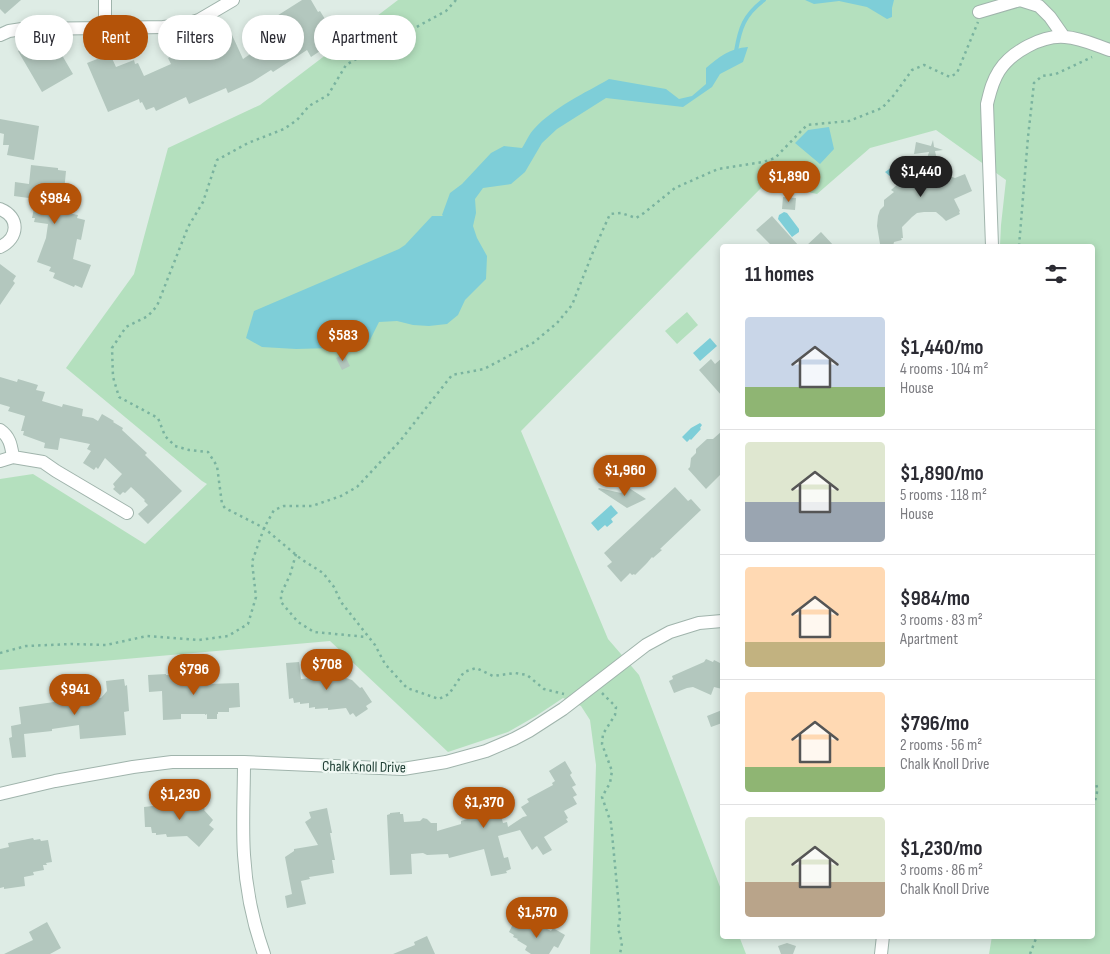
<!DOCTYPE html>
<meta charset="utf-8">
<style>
:root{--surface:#fff;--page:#f2f2f3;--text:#2b2b33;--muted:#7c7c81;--line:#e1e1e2;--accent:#b45309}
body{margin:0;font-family:"Sofia Sans Condensed",sans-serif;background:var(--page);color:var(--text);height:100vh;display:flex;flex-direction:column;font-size:19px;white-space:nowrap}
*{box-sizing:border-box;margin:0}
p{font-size:16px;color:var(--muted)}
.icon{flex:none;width:28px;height:28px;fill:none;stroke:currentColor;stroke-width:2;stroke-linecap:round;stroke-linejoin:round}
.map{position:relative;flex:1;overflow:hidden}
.panel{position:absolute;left:720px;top:244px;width:375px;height:695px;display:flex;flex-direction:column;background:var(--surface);border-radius:5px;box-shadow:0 2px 8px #0003}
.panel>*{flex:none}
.hud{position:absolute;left:15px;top:15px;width:475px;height:45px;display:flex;gap:10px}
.price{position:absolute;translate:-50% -42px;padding:0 11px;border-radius:18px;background:var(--accent);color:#fff;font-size:16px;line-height:32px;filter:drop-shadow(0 1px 2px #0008)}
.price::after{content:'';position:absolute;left:50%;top:30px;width:15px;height:11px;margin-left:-8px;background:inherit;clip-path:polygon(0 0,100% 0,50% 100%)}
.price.on{background:#222;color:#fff}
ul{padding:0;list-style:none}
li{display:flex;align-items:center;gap:15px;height:125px;padding:0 25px}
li+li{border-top:1px solid var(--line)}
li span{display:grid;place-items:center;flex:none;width:140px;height:100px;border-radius:5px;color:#555}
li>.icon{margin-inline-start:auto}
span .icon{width:60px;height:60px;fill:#fffc;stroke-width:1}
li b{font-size:21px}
h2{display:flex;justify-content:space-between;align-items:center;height:60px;padding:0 25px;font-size:21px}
.chip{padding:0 18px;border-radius:22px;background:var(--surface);box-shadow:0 2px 8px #0003;font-size:18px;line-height:45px}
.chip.on{background:var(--accent);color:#fff}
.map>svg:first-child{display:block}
.green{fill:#b4e0be}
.water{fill:#7eced8}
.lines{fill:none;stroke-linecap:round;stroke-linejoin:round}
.stream{stroke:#7eced8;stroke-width:4}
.building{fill:#b3c7be}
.minor-casing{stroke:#a0b4ac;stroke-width:14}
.path{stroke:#7ab39f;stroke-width:2.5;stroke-dasharray:2.5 4;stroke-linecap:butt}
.minor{stroke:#fff;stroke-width:12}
.labels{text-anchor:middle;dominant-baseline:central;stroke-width:4.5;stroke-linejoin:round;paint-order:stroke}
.street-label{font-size:15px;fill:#1d3d33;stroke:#eff8f3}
</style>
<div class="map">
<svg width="1110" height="954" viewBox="0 0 1110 954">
<rect width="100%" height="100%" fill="#deece5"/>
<!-- green -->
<path class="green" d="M 398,0 L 1110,0 L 1110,954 L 989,954 L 992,936 L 1092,936 L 1092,246 L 1000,246 L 1001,225 L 1006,180 L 936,130 L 870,148 L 817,194 L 766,183 L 521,431 L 608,639 L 639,675 L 722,892 L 722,936 L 739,936 L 746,954 L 590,954 L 596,765 L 590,720 L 581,706 L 563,698 L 536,716 L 508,732 L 448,752 L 330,641 L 0,670 L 0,479 L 33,474 L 145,544 L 207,484 L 202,481 L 66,368 L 134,274 L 168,148 L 260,105 Z
M 687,312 L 698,325 L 677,344 L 665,331 Z"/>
<!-- water -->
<path class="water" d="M 805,0 L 894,0 L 892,8 L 892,17 L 887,19 L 867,7 L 839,1 L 814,4 Z
M 748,47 L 743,62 L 720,74 L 712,87 L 683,107 L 606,98 L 557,129 L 542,143 L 525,172 L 511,184 L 483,188 L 475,199 L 476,213 L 473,226 L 477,238 L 487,256 L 486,279 L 465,300 L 458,315 L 447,324 L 429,326 L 413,325 L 397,321 L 379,322 L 369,342 L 332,348 L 296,349 L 262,347 L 246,338 L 254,311 L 399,249 L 405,245 L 432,216 L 443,216 L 442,215 L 450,193 L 462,184 L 491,153 L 504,146 L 522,148 C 526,142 529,134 534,129 C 554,107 585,93 609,79 L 666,89 L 679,99 L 692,96 L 706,84 L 706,68 C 719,57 730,48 748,47 Z
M 829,127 L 834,149 L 820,164 L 795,143 L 808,130 Z
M 905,162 L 910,163 L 909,172 L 903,173 L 893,179 L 885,172 L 898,163 Z
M 784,212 L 787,213 L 799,229 L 799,232 L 792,237 L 778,219 L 779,215 Z
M 710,338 L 717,346 L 700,361 L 693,353 Z
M 700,423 L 702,425 L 700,428 L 701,429 L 691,440 L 690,439 L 687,442 L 682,437 L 691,428 Z
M 611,505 L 618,513 L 611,519 L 613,522 L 607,527 L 605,525 L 598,531 L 591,523 Z"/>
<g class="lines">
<!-- stream -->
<path class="stream" d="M 736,51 C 740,28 744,15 764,0"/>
</g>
<!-- building -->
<path class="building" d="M 0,0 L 21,0 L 5,14 L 0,9 Z
M 302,0 L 311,0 L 318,12 L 320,11 L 338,40 L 320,51 L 311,57 L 307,50 L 273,72 L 271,70 L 252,82 L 228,93 L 226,88 L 189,104 L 186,97 L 156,111 L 154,107 L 146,110 L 142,102 L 140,103 L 139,99 L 108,112 L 87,63 L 110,54 L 116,67 L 134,60 L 135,64 L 138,63 L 144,76 L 171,64 L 168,58 L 182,50 L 195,44 L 198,51 L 232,35 L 243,59 L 261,47 L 258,43 L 264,39 L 263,37 L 266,35 L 259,24 L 268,17 L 270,17 L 272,19 Z
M 30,43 L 37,55 L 41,53 L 42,54 L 47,51 L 49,55 L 59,50 L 73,74 L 42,92 L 18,51 Z
M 0,119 L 39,126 L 34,160 L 7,155 L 9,145 L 3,145 L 4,134 L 0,133 Z
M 933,140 L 934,147 L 943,150 L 935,151 L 937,160 L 936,171 L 955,178 L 965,174 L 972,191 L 954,199 L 960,211 L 959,212 L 960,214 L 946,221 L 942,217 L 936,212 L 924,212 L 917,213 L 912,217 L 902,227 L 903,238 L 901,238 L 902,240 L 894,242 L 893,246 L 880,244 L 877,226 L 878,216 L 880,210 L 884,206 L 884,200 L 894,192 L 891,190 L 899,183 L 908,179 L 921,178 L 929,152 L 914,154 L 916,142 L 931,146 Z
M 31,165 L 58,168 L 58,170 L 66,171 L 64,192 L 60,191 L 58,211 L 78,215 L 77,218 L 85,220 L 81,240 L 77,239 L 73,259 L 91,265 L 82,288 L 75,285 L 74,287 L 53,278 L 55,273 L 49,271 L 51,267 L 37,262 L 46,238 L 48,224 L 34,222 L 35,218 L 32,218 L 36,199 L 14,196 L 15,182 L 29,184 Z
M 783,197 L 796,198 L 795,210 L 782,209 Z
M 772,216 L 789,235 L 799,246 L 772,246 L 756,230 Z
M 821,232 L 834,246 L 806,246 Z
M 0,264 L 16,276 L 13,281 L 15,283 L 0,305 Z
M 344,354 L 350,366 L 342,370 L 336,358 Z
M 722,358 L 722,396 L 699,370 L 711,359 L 715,364 Z
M 0,377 L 17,382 L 18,379 L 38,385 L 36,390 L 45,392 L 42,401 L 62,407 L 63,404 L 83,409 L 82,416 L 93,418 L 98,421 L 102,414 L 114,421 L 113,422 L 123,428 L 122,430 L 147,453 L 145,455 L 182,491 L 148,524 L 138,514 L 148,505 L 144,501 L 145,500 L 131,487 L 125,493 L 123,492 L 120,495 L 113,489 L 115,487 L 113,484 L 122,474 L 105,458 L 98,469 L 96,467 L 94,470 L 83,463 L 91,451 L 87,449 L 90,444 L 60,438 L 58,450 L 44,448 L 45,443 L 23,435 L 24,431 L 21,431 L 25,416 L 8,411 L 10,407 L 0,404 Z
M 722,431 L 722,473 L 706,489 L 688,469 L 690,467 L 691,458 L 696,453 L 696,449 L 707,439 L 713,439 Z
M 626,486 L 646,499 L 627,508 L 598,489 L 599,488 L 621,493 Z
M 675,487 L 688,501 L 691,499 L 701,510 L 660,549 L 662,550 L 653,558 L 652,557 L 647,563 L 635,575 L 634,574 L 632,575 L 630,573 L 621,582 L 607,566 L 612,562 L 604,553 Z
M 706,659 L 713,662 L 714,660 L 722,664 L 722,689 L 714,687 L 711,695 L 693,687 L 687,688 L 674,693 L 669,681 L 673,679 L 672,676 L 704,662 Z
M 299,662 L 301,679 L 321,677 L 327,671 L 327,668 L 337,667 L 338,675 L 352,680 L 360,688 L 362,687 L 372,702 L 366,706 L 368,709 L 356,717 L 353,713 L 350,715 L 346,708 L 328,710 L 328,708 L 315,709 L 315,707 L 309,708 L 309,703 L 300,704 L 300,702 L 294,703 L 293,698 L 289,699 L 286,663 Z
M 166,674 L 166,675 L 187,675 L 189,677 L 198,676 L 207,684 L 239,683 L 240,707 L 229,708 L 229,712 L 218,712 L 218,714 L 217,714 L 217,719 L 207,719 L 207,714 L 205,715 L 205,714 L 181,714 L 181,719 L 163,720 L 162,691 L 149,692 L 148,675 Z
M 123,679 L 124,679 L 125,686 L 127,685 L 129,711 L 124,712 L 126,735 L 80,739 L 79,725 L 52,729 L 52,731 L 24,734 L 26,757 L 12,758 L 9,738 L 12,737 L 11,726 L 21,724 L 19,707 L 75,699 L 74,684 L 83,684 L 84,690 L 91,699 L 101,698 L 107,691 L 106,681 Z
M 722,710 L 722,723 L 711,727 L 707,716 Z
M 565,761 L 572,773 L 570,775 L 576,785 L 572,787 L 577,795 L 573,797 L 577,804 L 564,811 L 568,818 L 566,819 L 568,822 L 544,837 L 552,850 L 543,855 L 537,846 L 532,850 L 520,830 L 498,836 L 504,858 L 508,857 L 511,869 L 506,871 L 507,873 L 491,876 L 484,849 L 449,858 L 448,854 L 427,855 L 423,853 L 411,854 L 412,874 L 390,875 L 387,815 L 390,814 L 390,813 L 400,812 L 400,814 L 403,814 L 404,822 L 420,821 L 423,818 L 427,819 L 431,823 L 437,823 L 437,831 L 461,824 L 461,821 L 480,815 L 478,807 L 482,806 L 480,799 L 495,795 L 503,823 L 507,822 L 508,827 L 523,817 L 527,816 L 521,807 L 529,802 L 527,799 L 553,785 L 552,783 L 555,781 L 549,771 Z
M 196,801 L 205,809 L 204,810 L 213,820 L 209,825 L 214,829 L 199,847 L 187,836 L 167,837 L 166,834 L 156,835 L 156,833 L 152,833 L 151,827 L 145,827 L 144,807 Z
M 327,808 L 332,833 L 330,833 L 335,860 L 332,860 L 334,873 L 309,877 L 310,879 L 301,881 L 306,904 L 287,908 L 285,896 L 292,894 L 285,857 L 294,851 L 294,849 L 318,845 L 305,822 L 311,818 L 309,812 Z
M 33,838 L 34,840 L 40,839 L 41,841 L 48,840 L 52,862 L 46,863 L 47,865 L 43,865 L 44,870 L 33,872 L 34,875 L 24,877 L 25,886 L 4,889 L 4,887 L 0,888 L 0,849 L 9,847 L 8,843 Z
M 515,920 L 539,934 L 543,927 L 551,931 L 553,928 L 565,935 L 558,948 L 554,946 L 549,954 L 531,954 L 525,950 L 527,946 L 517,940 L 518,939 L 513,937 L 514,935 L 509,932 Z
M 47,922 L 61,948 L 50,954 L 4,954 L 33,940 L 29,932 Z
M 427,936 L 435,954 L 393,954 L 415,945 L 414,942 Z
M 787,943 L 796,946 L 793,954 L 781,954 L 778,946 Z"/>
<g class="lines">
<defs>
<path id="minor" d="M 979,12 L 1020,0 L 1039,6 L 1050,17 L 1064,37
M 105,28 L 105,0
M 0,35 L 9,31 L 22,29 L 105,28 L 163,27 L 184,25 L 199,20 L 233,0
M 0,209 C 20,217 19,238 0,247
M 992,246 L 987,104 C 990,92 992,82 999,71 C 1011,52 1042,35 1065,37 C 1081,38 1095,45 1110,50
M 0,430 C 10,437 11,445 13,457
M 0,461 L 13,457 L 43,462 L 56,471 L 127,513
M 244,762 C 244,793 242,825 244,855 C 246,889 253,923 264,954
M 0,794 L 55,781 L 133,767 L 172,762 L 244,762 L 403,769 L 446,762 L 486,751 L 514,739 L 529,731 L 563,709 L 646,645 L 670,632 L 699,623 L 722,621
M 881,954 L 883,936"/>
</defs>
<!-- minor casing -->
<use href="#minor" class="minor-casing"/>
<!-- path -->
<path class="path" d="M 456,0 L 446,11 L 411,30 L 397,41 L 370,51 L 346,65 L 328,95 L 309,106 L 297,120 L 284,129 L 248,143 L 217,160 L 203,202 L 188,227 L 157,306 L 148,316 L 126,327 L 112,348 L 113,377 L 119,397 L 158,418 L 165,436 L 175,446 L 189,450 L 208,452 L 217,466 L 222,504 L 225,508 L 264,528 L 301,559 L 323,573 L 334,587 L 341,602 L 375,645 L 385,664 L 407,688 L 439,699 L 449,694 L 464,672 L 476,668 L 493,676 L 515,673 L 527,675 L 544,689 L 564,694
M 1019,246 L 1028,137 L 1034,83 L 1042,76 L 1056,74 L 1092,57
M 296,554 L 290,575 L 281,594 L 281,602 L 298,622 L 314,632 L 367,637
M 0,653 L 26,646 L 72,644 L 106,645 L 147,636 L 199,640 L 228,636 L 248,624 L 256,597 L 252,562 L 264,528 L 274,510 L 284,506 L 312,506 L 341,496 L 357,487 L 400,441 L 452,375 L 484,369 L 533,343 L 557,323 L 572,305 L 593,252 L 610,214 L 621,213 L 636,218 L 644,213 L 675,188 L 718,169 L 763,162 L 775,158 L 807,125 L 849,121 L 882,108 L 894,95 L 912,70 L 924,65 L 950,77 L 957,73 L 978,22
M 602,693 L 616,707 L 615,715 L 603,734 L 602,744 L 612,771 L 610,783 L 602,797 L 611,823 L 620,918 L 618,928 L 622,943 L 620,954
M 1092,781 L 1095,782 C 1100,790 1095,800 1092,809
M 1030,954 L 1037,936"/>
<!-- minor -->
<use href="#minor" class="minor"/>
</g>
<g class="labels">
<!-- street labels -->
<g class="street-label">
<text transform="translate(364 767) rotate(1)">Chalk Knoll Drive</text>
</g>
</g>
</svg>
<b class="price on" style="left:921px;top:198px">$1,440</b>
<b class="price" style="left:789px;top:203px">$1,890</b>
<b class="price" style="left:55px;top:225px">$984</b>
<b class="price" style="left:343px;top:362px">$583</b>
<b class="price" style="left:625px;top:497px">$1,960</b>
<b class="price" style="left:327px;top:691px">$708</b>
<b class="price" style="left:194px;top:696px">$796</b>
<b class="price" style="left:75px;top:716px">$941</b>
<b class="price" style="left:180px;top:821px">$1,230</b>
<b class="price" style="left:484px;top:829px">$1,370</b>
<b class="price" style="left:537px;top:939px">$1,570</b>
<div class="hud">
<a class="chip">Buy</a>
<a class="chip on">Rent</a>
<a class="chip">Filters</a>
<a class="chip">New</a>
<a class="chip">Apartment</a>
</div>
<section class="panel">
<h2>11 homes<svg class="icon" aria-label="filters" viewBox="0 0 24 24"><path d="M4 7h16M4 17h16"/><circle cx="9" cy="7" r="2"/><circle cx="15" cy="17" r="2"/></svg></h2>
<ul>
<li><span style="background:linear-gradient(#c9d6e8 70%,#8fb573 0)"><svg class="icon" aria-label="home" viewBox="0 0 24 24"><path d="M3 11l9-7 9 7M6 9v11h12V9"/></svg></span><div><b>$1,440/mo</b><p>4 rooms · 104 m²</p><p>House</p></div></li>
<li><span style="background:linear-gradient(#dfe7d0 60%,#9aa5b1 0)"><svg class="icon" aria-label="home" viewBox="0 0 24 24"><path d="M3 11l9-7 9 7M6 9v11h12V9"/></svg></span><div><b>$1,890/mo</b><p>5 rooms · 118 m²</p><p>House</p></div></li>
<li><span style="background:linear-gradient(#ffd9b3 75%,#c2b280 0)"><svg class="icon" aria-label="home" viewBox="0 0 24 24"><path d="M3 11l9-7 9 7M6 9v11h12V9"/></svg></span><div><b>$984/mo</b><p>3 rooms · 83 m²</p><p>Apartment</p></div></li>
<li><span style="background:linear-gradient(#ffd9b3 75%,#8fb573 0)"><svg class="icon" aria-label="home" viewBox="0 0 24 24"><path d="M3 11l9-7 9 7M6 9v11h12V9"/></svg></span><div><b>$796/mo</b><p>2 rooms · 56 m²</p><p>Chalk Knoll Drive</p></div></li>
<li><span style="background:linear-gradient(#dfe7d0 65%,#b9a48a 0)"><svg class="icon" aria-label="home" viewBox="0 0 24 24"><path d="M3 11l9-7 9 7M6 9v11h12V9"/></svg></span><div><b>$1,230/mo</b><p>3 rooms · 86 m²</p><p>Chalk Knoll Drive</p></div></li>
</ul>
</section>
</div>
